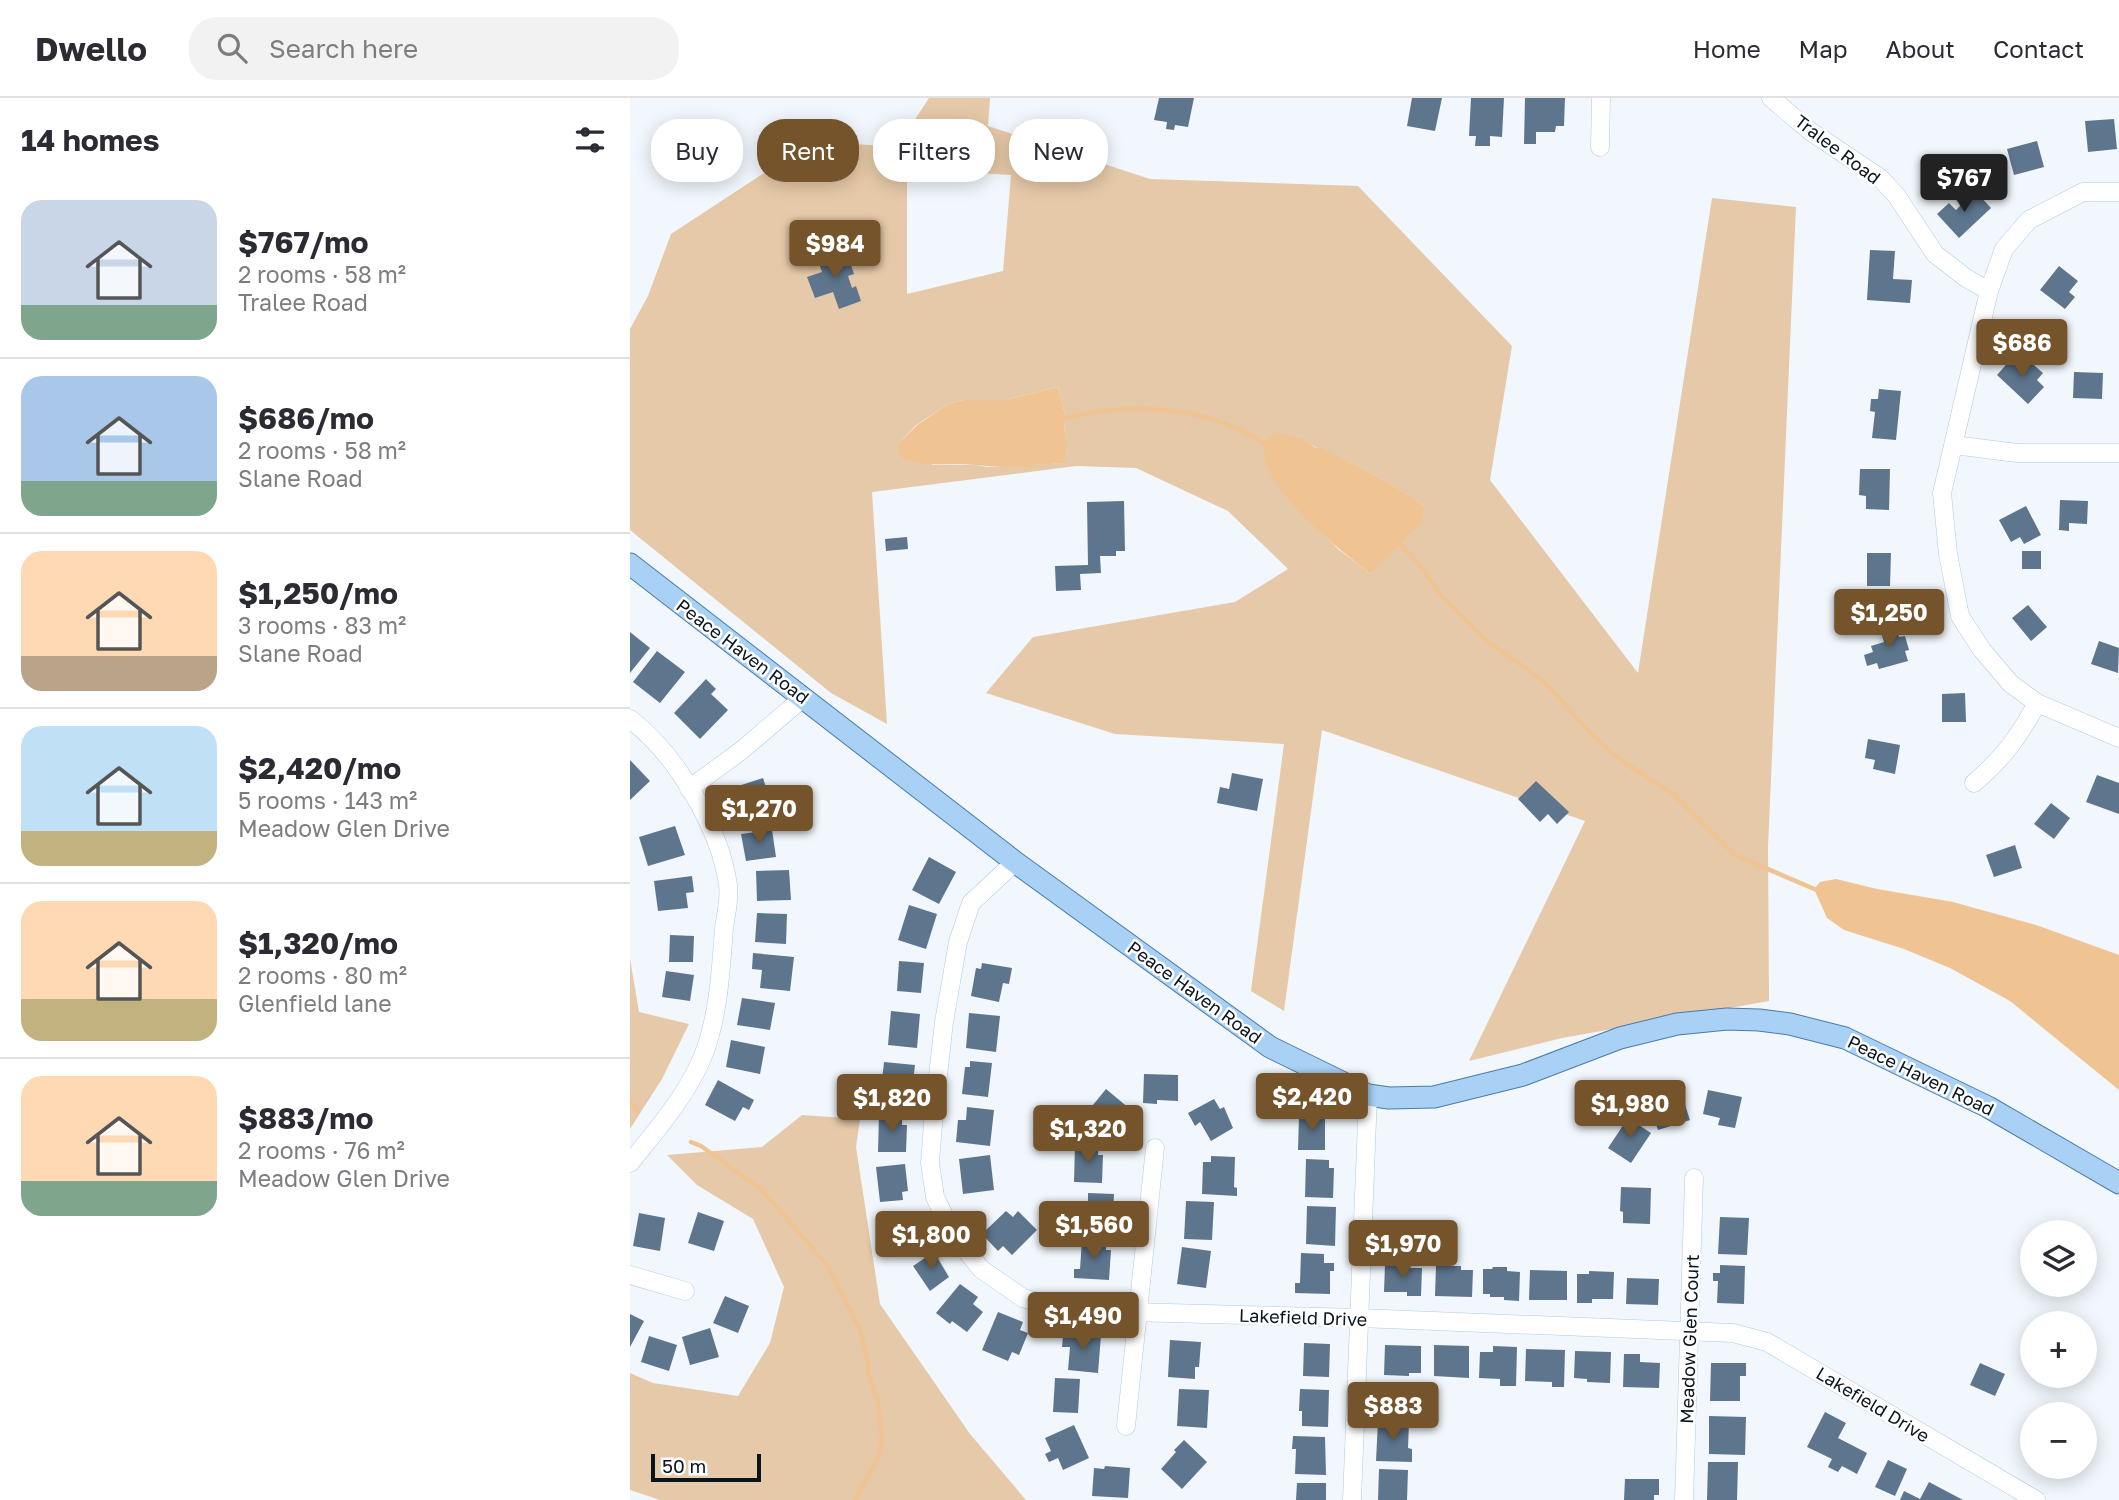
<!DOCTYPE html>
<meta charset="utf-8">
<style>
:root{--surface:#fff;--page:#f2f2f3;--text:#2b2b33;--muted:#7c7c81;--line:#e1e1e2;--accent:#75542b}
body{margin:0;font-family:"Golos Text",sans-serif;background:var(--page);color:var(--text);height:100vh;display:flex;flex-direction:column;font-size:26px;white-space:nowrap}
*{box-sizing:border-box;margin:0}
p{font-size:23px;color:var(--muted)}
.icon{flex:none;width:38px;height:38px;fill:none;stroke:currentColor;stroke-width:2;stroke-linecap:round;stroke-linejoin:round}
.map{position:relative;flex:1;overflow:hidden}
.sheet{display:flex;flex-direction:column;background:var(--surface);width:630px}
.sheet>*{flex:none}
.banner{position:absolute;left:21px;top:21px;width:665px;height:63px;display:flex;gap:14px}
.tools{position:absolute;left:1390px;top:1122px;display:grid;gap:14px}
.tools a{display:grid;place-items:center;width:77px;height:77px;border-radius:50%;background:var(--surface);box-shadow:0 4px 18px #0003;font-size:35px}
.scale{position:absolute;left:21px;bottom:18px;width:110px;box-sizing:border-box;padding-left:7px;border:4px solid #0a141d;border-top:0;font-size:19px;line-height:24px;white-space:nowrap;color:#0a141d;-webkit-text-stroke:5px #fff;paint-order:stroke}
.price{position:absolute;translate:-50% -60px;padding:0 16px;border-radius:7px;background:var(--accent);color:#fff;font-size:23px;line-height:46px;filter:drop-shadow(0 2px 4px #0008)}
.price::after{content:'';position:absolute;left:50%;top:42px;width:21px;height:16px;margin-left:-10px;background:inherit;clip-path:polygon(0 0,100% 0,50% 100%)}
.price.current{background:#222;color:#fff}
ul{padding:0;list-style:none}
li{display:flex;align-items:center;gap:21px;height:175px;padding:0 21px}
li+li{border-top:2px solid var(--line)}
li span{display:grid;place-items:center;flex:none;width:196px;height:140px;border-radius:21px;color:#555}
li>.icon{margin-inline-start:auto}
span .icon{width:84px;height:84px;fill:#fffc;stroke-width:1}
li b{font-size:30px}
h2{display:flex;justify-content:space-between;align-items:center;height:84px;padding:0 21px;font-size:30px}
.tag{padding:0 24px;border-radius:28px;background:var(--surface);box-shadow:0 4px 18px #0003;font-size:24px;line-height:63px}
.tag.current{background:var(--accent);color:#fff}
header{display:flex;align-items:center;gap:42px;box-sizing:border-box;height:98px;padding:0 35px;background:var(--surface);border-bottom:2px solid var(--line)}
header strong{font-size:33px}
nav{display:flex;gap:38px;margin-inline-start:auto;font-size:24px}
.search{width:490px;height:63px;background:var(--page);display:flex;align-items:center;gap:18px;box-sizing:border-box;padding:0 24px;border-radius:28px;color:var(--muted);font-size:26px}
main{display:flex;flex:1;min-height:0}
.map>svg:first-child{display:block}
.green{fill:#e6c9a8;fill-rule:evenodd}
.water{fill:#f0c492}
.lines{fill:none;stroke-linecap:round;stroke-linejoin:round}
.stream{stroke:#f0c492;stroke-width:4.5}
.building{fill:#5d768e}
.minor-casing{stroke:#afcbe5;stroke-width:19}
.major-casing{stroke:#4b7ba6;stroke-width:23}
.minor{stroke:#fff;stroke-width:18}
.major{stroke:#a8d1f5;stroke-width:21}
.labels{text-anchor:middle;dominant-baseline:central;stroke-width:5;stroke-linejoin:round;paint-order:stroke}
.street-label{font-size:18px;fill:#0a141d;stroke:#fff}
</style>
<header>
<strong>Dwello</strong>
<div class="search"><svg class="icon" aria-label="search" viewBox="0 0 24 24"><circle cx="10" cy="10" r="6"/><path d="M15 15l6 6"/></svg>Search here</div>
<nav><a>Home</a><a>Map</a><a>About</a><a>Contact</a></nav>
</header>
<main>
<section class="sheet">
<h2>14 homes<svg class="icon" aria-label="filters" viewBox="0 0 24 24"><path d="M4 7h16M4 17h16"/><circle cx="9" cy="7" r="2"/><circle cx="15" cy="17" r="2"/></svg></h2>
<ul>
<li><span style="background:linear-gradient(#c9d6e8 75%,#7fa58c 0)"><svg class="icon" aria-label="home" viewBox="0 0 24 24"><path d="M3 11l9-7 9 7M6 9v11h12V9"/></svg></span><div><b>$767/mo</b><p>2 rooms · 58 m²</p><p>Tralee Road</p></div></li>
<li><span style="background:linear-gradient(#a9c7e8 75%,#7fa58c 0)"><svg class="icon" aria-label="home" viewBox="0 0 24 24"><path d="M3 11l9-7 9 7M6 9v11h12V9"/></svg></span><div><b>$686/mo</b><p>2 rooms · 58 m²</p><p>Slane Road</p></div></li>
<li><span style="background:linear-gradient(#ffd9b3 75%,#b9a48a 0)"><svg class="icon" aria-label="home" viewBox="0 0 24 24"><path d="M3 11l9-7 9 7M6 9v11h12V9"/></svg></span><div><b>$1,250/mo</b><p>3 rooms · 83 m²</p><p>Slane Road</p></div></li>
<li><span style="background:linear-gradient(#bfe0f5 75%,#c2b280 0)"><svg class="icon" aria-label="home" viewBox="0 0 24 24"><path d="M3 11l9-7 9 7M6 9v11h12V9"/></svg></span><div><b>$2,420/mo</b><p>5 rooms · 143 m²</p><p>Meadow Glen Drive</p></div></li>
<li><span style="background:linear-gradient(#ffd9b3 70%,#c2b280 0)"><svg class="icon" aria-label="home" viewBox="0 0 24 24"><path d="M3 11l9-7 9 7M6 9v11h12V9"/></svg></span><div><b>$1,320/mo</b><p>2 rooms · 80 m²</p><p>Glenfield lane</p></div></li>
<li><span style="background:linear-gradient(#ffd9b3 75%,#7fa58c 0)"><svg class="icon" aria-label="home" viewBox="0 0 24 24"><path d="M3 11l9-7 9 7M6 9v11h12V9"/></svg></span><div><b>$883/mo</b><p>2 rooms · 76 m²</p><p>Meadow Glen Drive</p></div></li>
</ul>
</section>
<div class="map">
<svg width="1489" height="1402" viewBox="0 0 1489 1402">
<rect width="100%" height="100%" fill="#f1f7fc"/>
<!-- green -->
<path class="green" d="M 299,0 L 360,0 L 358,28 L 520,81 L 728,88 L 882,248 L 860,382 L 1008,575 L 1082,100 L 1166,109 L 1138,749 L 1139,903 L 932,940 L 839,963 L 955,723 L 692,632 L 654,913 L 621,893 L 654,646 L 485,636 L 356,595 L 403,539 L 605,504 L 658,471 L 598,413 L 506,370 L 446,368 L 242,394 L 257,626 L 201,595 L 0,432 L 0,231 L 18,198 L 41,136 L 183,43 L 267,49 ZM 277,71 L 381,77 L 373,173 L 277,196 ZM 428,289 L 436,320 L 434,329 L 438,351 L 433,365 L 357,369 L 346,367 L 303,367 L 271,343 L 285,328 L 318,306 L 333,302 L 376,302 ZM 675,342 C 690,354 708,358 725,367 C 749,379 772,392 794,408 L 769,445 L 741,476 L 708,451 L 663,406 Z
M 0,861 L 9,914 L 59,926 L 32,981 L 0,1031 Z
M 172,1017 L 230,1021 L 226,1049 L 250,1206 L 340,1336 L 396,1402 L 30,1402 L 0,1392 L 0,1275 L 23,1285 L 108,1298 L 140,1245 L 154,1189 L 123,1121 L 67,1087 L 37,1057 L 132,1049 Z"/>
<!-- water -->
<path class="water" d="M 428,289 L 436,320 L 434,329 L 438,350 L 434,365 L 406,367 L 400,369 C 382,369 364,369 346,367 C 320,364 295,371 271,359 L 268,352 L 271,343 L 286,328 L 318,306 L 333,302 L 376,302 Z
M 644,334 L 675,342 L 686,350 L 691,350 C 726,367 762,384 794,408 L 792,423 L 741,476 C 708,451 651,405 636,366 C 633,360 634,352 634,345 Z
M 1206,781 L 1247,791 L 1323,804 L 1409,828 L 1489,857 L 1489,992 L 1380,903 L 1320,870 L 1274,851 L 1214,832 L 1197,820 L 1184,791 L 1190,784 Z"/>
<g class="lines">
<!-- stream -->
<path class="stream" d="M 436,320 C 503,303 578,308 637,347
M 765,442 L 784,460 L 810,496 L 859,545 L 899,572 L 921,591 L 964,639 L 996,666 L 1044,697 L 1105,757 L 1189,793
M 0,1004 L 8,1013
M 61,1044 L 71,1048 L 132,1092 L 197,1167 L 230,1232 L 238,1264 L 238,1275 L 248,1303 L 252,1342 L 248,1360 L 225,1402"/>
</g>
<!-- building -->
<path class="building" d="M 529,0 L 564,0 L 558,29 L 545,27 L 544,32 L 536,31 L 537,24 L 524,22 Z
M 782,0 L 812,0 L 805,33 L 777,28 Z
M 841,0 L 874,0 L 872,39 L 860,38 L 860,48 L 845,48 L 846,38 L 839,38 Z
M 895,0 L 935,0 L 934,28 L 926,28 L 925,34 L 906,34 L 906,46 L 894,46 Z
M 1484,21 L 1487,51 L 1458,54 L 1455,23 Z
M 1407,43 L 1414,69 L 1384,77 L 1377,51 Z
M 1345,93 L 1361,110 L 1329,140 L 1307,116 L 1319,105 L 1326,112 Z
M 216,152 L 224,176 L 218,178 L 222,190 L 226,188 L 231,203 L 209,211 L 203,194 L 185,200 L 177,179 L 192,174 L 188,162 Z
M 1240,152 L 1265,153 L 1263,181 L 1282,182 L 1280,205 L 1237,202 Z
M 1429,168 L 1448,183 L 1439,194 L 1445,199 L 1435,211 L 1410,192 Z
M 1383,259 L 1394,269 L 1399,263 L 1413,275 L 1407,282 L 1414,289 L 1398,306 L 1367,277 Z
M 1444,274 L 1473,275 L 1472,301 L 1443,300 Z
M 1249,291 L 1271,293 L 1266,342 L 1242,340 L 1245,314 L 1240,313 L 1241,301 L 1248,301 Z
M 1230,371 L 1260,371 L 1259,412 L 1236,411 L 1236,398 L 1229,397 Z
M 1430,402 L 1458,403 L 1457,426 L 1439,425 L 1439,433 L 1429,432 Z
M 494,403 L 495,453 L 486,453 L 486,458 L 470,458 L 471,475 L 450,476 L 451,492 L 426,493 L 425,468 L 458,467 L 457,404 Z
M 1396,408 L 1411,437 L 1394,446 L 1390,439 L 1381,444 L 1369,422 Z
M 277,439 L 278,451 L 256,453 L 255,441 Z
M 1392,453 L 1411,453 L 1411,471 L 1392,471 Z
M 1237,455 L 1261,455 L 1260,488 L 1237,488 Z
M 1398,507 L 1417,529 L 1401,543 L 1382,520 Z
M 1265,525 L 1269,539 L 1275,538 L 1279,552 L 1275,553 L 1278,563 L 1249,571 L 1247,565 L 1237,568 L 1234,557 L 1243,554 L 1241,548 L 1254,544 L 1250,530 Z
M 0,534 L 20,550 L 0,575 Z
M 1469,543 L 1489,550 L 1488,575 L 1461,566 Z
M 27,553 L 55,574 L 30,605 L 3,584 Z
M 76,581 L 86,591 L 81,596 L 98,612 L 70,641 L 44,615 Z
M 1335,595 L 1336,624 L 1312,624 L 1312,596 Z
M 1238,641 L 1270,647 L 1265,676 L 1243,671 L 1245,662 L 1235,660 Z
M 0,662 L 20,683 L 0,702 Z
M 602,675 L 633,681 L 627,713 L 587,705 L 590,689 L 599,691 Z
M 1467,677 L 1489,685 L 1489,716 L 1456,704 Z
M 133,680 L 144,714 L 113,724 L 102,690 Z
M 906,683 L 939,714 L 927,726 L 918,716 L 910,724 L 888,701 Z
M 1421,705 L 1440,720 L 1424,741 L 1404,726 Z
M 45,728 L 55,757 L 18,768 L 9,739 Z
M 142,732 L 146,759 L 116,763 L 111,736 Z
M 1385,747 L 1392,770 L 1364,779 L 1356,757 Z
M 299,759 L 326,774 L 309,806 L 282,792 Z
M 159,772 L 161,802 L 127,803 L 126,773 Z
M 62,778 L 64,794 L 56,795 L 58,810 L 28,813 L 24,783 Z
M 279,807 L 307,816 L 296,851 L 268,842 Z
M 127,815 L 157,816 L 156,846 L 125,844 Z
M 40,837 L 64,838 L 63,864 L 39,864 Z
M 123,855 L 164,859 L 160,893 L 130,890 L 132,872 L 122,871 Z
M 269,863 L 294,865 L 291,895 L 267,893 Z
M 352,865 L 382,870 L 379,886 L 373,885 L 369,904 L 341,898 L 346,870 L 351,871 Z
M 36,873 L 64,877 L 60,903 L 32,899 Z
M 112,900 L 145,905 L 140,932 L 107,927 Z
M 261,913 L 290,916 L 287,950 L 258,947 Z
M 339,915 L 370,918 L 366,954 L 336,950 Z
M 101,942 L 135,949 L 130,976 L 96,969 Z
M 340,963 L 362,965 L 358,999 L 332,996 L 335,969 L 340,969 Z
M 254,964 L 285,967 L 281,1003 L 250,1000 Z
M 514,976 L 548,977 L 548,1003 L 527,1002 L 527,1006 L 513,1005 Z
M 88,982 L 124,1002 L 119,1012 L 113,1009 L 105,1023 L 75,1007 Z
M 476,991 L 500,1011 L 490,1022 L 486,1018 L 473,1033 L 454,1018 Z
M 1078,992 L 1112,999 L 1105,1030 L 1088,1027 L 1090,1020 L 1073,1016 Z
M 1051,995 L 1060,1022 L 1028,1032 L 1019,1005 Z
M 584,1001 L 590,1011 L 594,1009 L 603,1030 L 581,1043 L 570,1024 L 565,1028 L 558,1015 Z
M 337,1009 L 364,1012 L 360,1048 L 326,1044 L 328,1022 L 336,1022 Z
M 249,1017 L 272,1018 L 272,1027 L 277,1027 L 276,1054 L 248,1054 Z
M 669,1018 L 695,1019 L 695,1052 L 668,1052 Z
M 998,1020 L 1021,1035 L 1001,1065 L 978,1050 Z
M 445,1047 L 468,1048 L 468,1057 L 473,1057 L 472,1085 L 444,1084 Z
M 360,1057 L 364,1092 L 333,1096 L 329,1061 Z
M 581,1058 L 605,1059 L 604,1089 L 607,1090 L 607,1098 L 572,1096 L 573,1064 L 581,1064 Z
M 676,1061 L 699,1062 L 699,1070 L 704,1070 L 703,1100 L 675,1099 Z
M 275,1066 L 278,1093 L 272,1094 L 273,1102 L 250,1104 L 246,1069 Z
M 991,1089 L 1021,1090 L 1020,1126 L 993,1125 L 993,1114 L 990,1113 Z
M 458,1095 L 484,1096 L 482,1135 L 453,1133 L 454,1108 L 458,1109 Z
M 556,1103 L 584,1104 L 582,1142 L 554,1141 Z
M 677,1108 L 706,1109 L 705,1148 L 676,1146 Z
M 376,1113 L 383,1119 L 388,1113 L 407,1132 L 382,1157 L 373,1148 L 368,1153 L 352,1136 Z
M 68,1114 L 94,1123 L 84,1153 L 58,1145 Z
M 9,1115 L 35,1120 L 30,1153 L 3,1148 Z
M 277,1118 L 289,1145 L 265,1155 L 258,1138 L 252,1140 L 248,1130 Z
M 1090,1119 L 1119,1120 L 1117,1157 L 1088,1156 Z
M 452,1142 L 476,1143 L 476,1152 L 481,1152 L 479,1182 L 444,1180 L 444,1171 L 450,1171 Z
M 552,1149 L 581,1153 L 576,1190 L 547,1186 Z
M 304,1154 L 319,1179 L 300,1193 L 283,1168 Z
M 671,1155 L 694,1156 L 694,1165 L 704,1165 L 704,1173 L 700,1173 L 700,1196 L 665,1195 L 665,1185 L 670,1185 Z
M 755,1166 L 780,1167 L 780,1170 L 792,1170 L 791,1198 L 777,1198 L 777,1194 L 754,1194 Z
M 1090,1167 L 1115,1168 L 1114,1206 L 1087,1205 L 1088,1183 L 1083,1183 L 1083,1175 L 1090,1175 Z
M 806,1168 L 831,1168 L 831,1172 L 843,1172 L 842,1199 L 805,1198 Z
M 863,1169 L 877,1169 L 877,1173 L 890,1174 L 889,1203 L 874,1202 L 874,1199 L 860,1199 L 860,1196 L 853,1196 L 853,1171 L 862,1171 Z
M 900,1172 L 937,1173 L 937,1202 L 899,1202 Z
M 959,1173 L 984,1174 L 983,1201 L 962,1201 L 962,1205 L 947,1205 L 947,1176 L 959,1176 Z
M 997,1180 L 1029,1181 L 1028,1207 L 996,1206 Z
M 330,1186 L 348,1199 L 343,1206 L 353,1214 L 337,1234 L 322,1223 L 320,1226 L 306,1215 Z
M 95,1198 L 119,1208 L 108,1235 L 83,1225 Z
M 368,1214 L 393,1224 L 390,1232 L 398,1235 L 389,1257 L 382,1254 L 378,1263 L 352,1252 Z
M 0,1216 L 14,1223 L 0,1249 Z
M 80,1230 L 89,1259 L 60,1267 L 52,1239 Z
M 444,1234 L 471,1237 L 468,1275 L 438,1272 L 440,1249 L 432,1249 L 433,1238 L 444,1239 Z
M 19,1238 L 47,1247 L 39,1273 L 11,1264 Z
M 540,1242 L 571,1244 L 569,1269 L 565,1269 L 565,1281 L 538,1279 Z
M 674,1245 L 700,1246 L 699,1279 L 673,1278 Z
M 755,1247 L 791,1248 L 791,1275 L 779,1275 L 779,1278 L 754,1277 Z
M 804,1247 L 839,1248 L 839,1280 L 804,1278 Z
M 863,1248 L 887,1249 L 886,1288 L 870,1288 L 870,1281 L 849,1280 L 850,1254 L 863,1254 Z
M 896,1251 L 935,1252 L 934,1289 L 922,1289 L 922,1284 L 895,1283 Z
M 945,1253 L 981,1254 L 980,1285 L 957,1284 L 957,1281 L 944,1280 Z
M 994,1256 L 1010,1256 L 1010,1264 L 1030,1265 L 1029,1290 L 993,1289 Z
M 1081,1265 L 1116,1265 L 1116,1278 L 1110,1278 L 1110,1303 L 1080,1303 Z
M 1350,1265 L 1375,1276 L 1365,1298 L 1340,1287 Z
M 425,1280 L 450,1281 L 448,1315 L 423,1314 Z
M 549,1291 L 579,1292 L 577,1330 L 547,1328 Z
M 670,1291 L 699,1292 L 698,1329 L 672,1328 L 672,1313 L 669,1313 Z
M 1195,1314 L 1216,1325 L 1208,1340 L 1237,1355 L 1227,1376 L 1212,1368 L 1208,1374 L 1198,1369 L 1202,1361 L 1177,1349 Z
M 1079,1318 L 1116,1319 L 1115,1357 L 1079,1356 Z
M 748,1323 L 779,1324 L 778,1350 L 782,1351 L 782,1364 L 746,1363 Z
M 444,1327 L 459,1360 L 433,1372 L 428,1360 L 419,1364 L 415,1356 L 421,1353 L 415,1340 Z
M 663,1338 L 695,1339 L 696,1377 L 665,1376 L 666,1351 L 662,1351 Z
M 554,1342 L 577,1364 L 552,1391 L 531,1371 L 546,1354 L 544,1352 Z
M 1258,1362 L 1277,1371 L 1265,1398 L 1245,1389 Z
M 1078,1364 L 1108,1364 L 1107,1402 L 1077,1402 Z
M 475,1368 L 500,1370 L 498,1400 L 462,1398 L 464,1370 L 474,1371 Z
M 749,1371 L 778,1372 L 777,1402 L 748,1402 Z
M 995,1381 L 1029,1381 L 1029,1397 L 1024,1397 L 1024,1402 L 994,1402 Z
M 1299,1384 L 1333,1402 L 1270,1402 L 1274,1393 L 1290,1401 Z
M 667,1385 L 696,1385 L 696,1402 L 666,1402 Z"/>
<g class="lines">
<defs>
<path id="minor" d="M 1141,0 L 1180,33 L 1250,80 L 1266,97 L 1305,156 L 1336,180 L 1359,193
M 970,49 L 971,0
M 1489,94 L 1453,94 L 1399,122 L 1374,151 L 1359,193 L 1312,395 L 1318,456 L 1330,518 L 1352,552 L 1381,586 L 1407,605 L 1489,640
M 1324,347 L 1387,355 L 1489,355
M 0,621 C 46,656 90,730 98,787 C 100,800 96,816 94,830 C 91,869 89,912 76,950 C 61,993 28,1030 0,1065
M 1344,685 C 1373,660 1389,639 1407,605
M 59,691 L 112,652 L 174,599
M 385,764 L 341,805 L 328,844 L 314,924 L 304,1013 L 300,1065 L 305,1099 L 323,1136 L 351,1171 L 393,1200 L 425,1209 L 463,1213 L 730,1220 L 1103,1235 L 1137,1244 L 1406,1402
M 0,1177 L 55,1193
M 496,1328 L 525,1050
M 722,1402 L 738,997
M 1054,1402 L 1064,1080"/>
<path id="major" d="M 0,466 L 385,764 L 640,949 L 738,997 L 759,1000 L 804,999 L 893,977 L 990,940 L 1047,926 L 1097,921 L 1129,922 L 1160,926 L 1215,940 L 1358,1009 L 1489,1085"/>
</defs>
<!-- minor casing -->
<use href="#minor" class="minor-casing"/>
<!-- major casing -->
<use href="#major" class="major-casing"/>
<!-- minor -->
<use href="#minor" class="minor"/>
<!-- major -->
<use href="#major" class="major"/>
</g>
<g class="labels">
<!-- street labels -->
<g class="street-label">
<text transform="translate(1208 51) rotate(37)">Tralee Road</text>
<text transform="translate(113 553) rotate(37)">Peace Haven Road</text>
<text transform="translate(565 894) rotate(36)">Peace Haven Road</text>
<text transform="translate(1291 977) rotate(26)">Peace Haven Road</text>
<text transform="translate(673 1219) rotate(2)">Lakefield Drive</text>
<text transform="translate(1059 1241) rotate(-88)">Meadow Glen Court</text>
<text transform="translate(1243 1306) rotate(31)">Lakefield Drive</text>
</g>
</g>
</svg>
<div class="tools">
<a><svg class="icon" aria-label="layers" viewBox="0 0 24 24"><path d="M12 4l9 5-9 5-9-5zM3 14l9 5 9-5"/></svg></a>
<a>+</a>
<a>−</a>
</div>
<div class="scale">50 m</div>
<b class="price current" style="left:1334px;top:116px">$767</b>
<b class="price" style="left:205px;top:182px">$984</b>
<b class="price" style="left:1392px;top:281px">$686</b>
<b class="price" style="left:1259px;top:551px">$1,250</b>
<b class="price" style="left:129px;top:747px">$1,270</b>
<b class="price" style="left:682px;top:1035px">$2,420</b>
<b class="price" style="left:262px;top:1036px">$1,820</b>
<b class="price" style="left:1000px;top:1042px">$1,980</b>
<b class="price" style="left:458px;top:1067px">$1,320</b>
<b class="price" style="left:464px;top:1163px">$1,560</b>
<b class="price" style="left:301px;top:1173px">$1,800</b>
<b class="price" style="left:773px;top:1182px">$1,970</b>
<b class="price" style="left:453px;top:1254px">$1,490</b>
<b class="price" style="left:763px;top:1344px">$883</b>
<div class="banner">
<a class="tag">Buy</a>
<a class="tag current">Rent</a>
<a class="tag">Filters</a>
<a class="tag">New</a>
</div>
</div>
</main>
